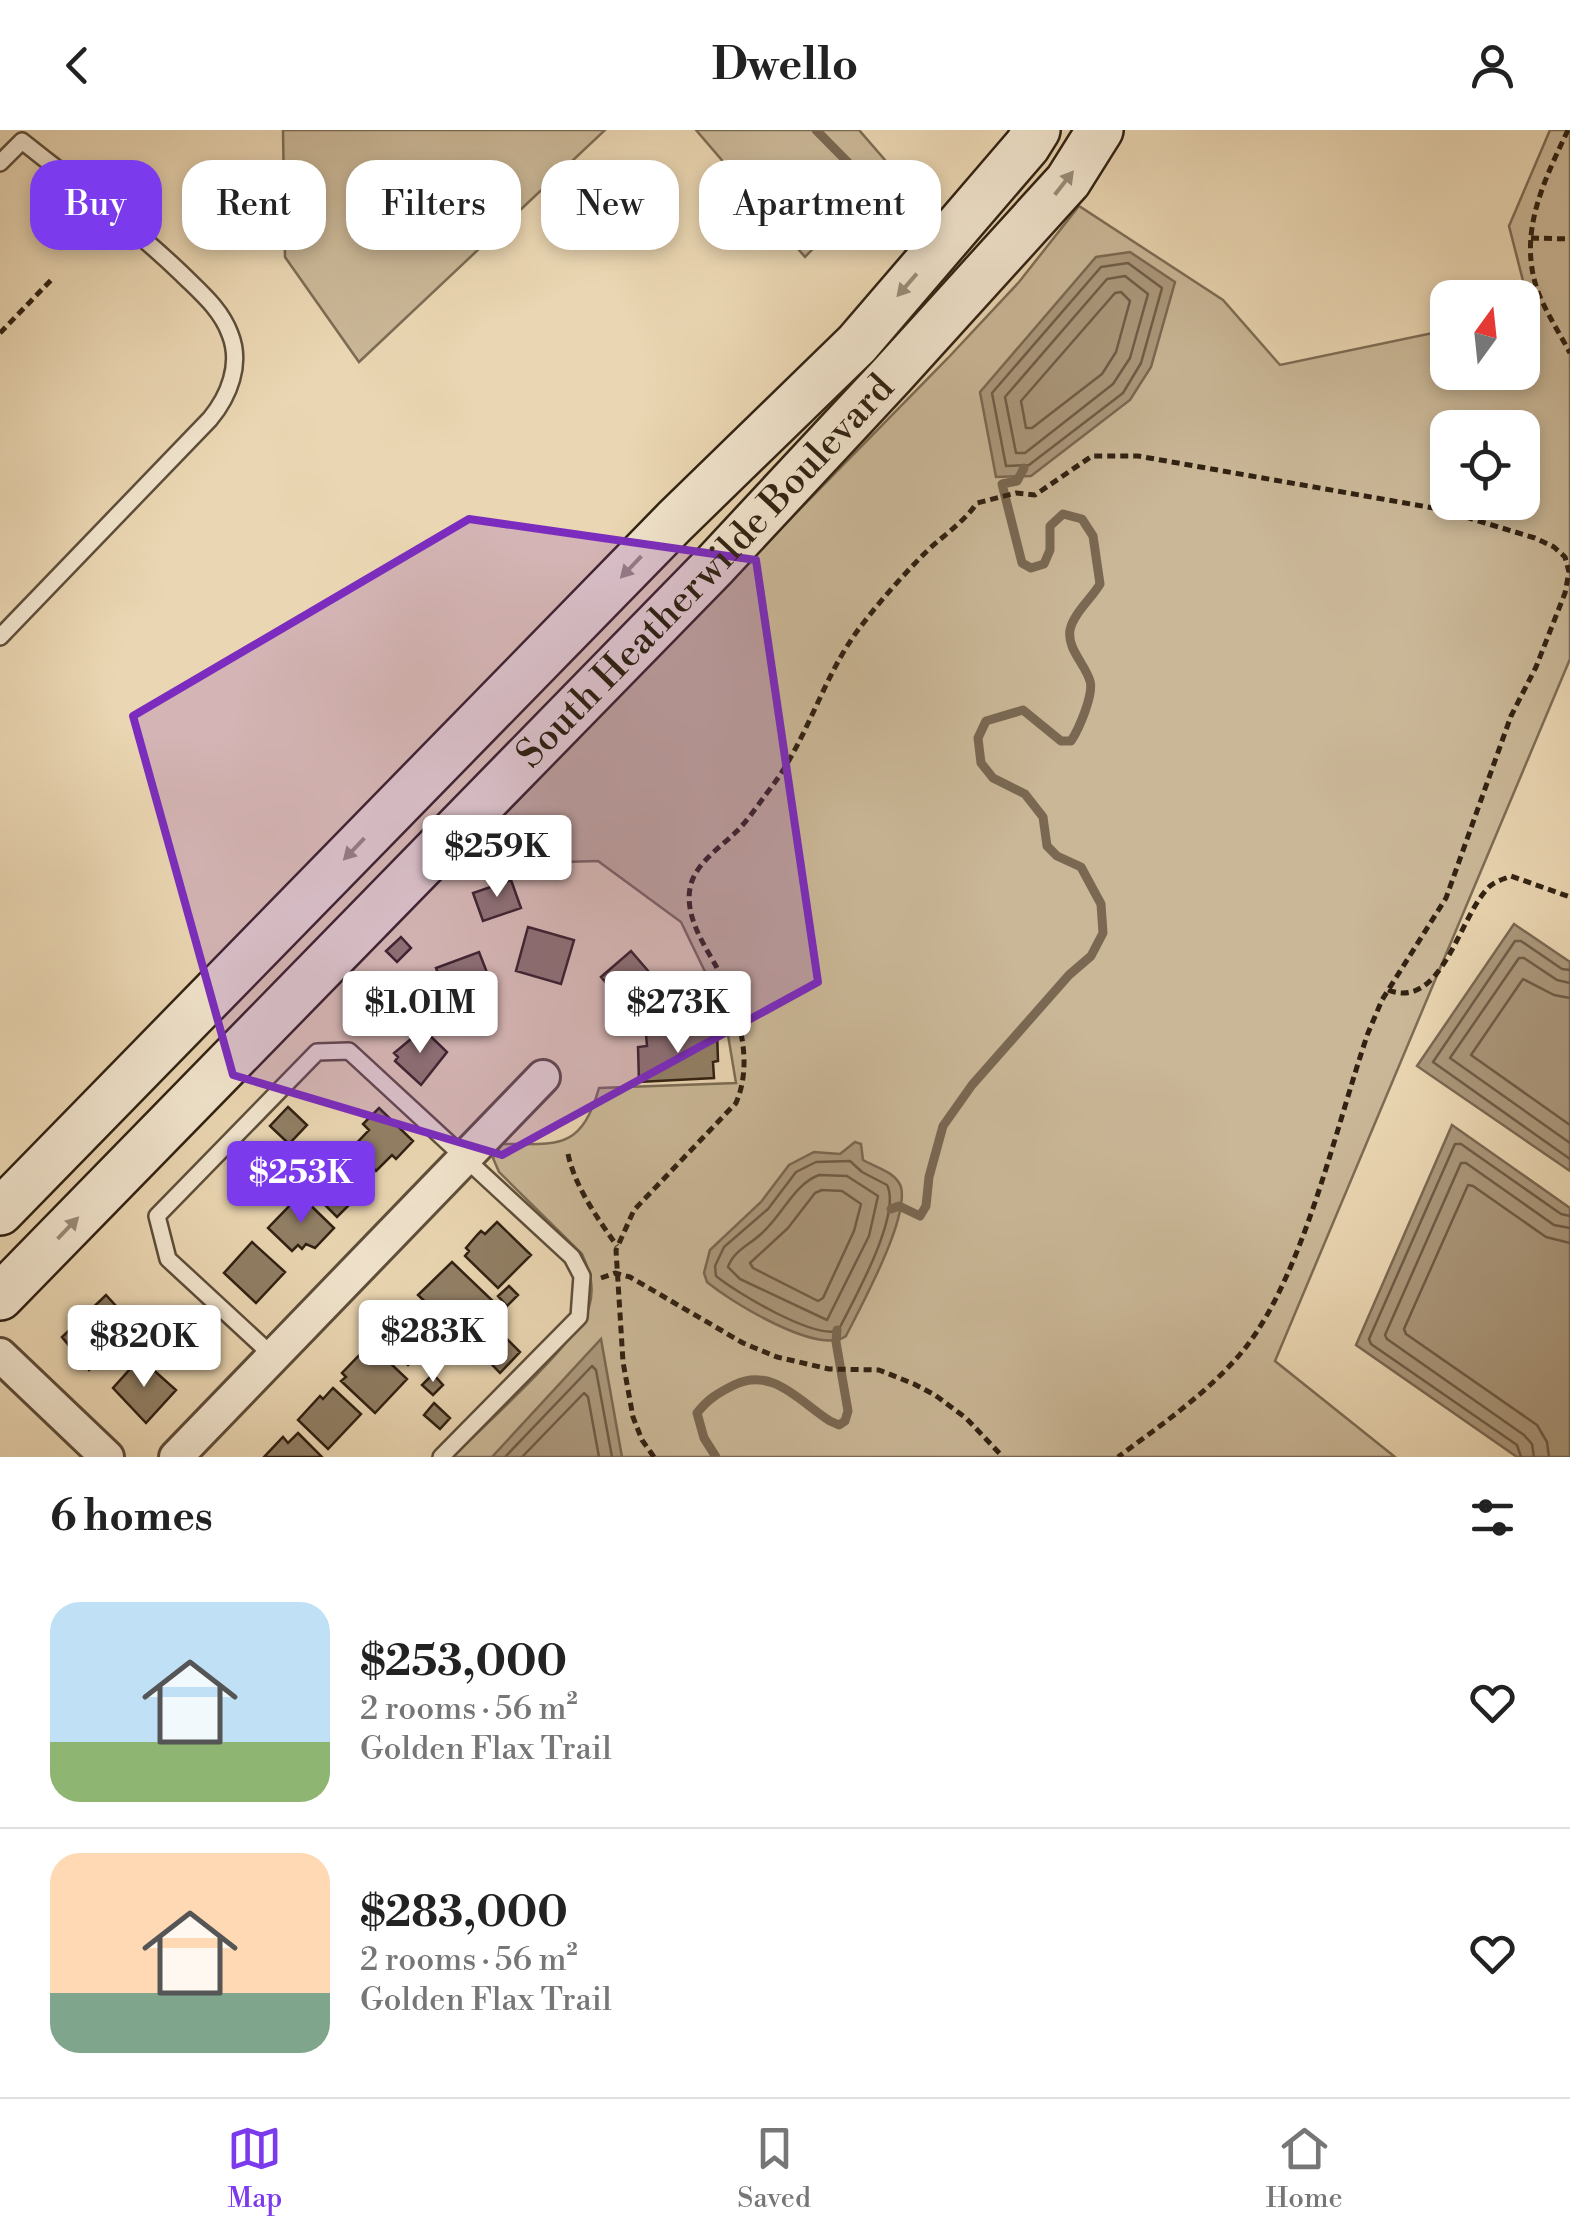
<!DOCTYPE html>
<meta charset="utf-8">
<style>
:root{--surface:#fff;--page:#f6f6f6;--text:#222;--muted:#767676;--line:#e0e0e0;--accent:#7c3aed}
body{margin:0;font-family:"Libre Bodoni",serif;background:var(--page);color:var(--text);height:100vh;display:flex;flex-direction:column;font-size:38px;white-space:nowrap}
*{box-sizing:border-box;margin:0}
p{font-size:32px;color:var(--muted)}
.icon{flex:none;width:55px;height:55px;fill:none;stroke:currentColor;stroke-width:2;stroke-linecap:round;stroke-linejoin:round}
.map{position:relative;height:1327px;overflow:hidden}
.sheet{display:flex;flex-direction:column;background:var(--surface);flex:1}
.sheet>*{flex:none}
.hud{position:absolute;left:30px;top:30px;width:1000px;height:90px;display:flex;gap:20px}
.needle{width:65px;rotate:15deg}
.buttons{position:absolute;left:1430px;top:150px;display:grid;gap:20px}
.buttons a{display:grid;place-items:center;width:110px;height:110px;border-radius:20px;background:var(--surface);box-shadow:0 5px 15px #0003;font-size:50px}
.price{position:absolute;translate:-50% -85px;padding:0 22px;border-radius:10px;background:#fff;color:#222;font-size:32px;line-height:65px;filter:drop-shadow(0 2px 5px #0008)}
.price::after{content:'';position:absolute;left:50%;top:60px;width:30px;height:22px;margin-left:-15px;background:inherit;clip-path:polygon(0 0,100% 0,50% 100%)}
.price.current{background:var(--accent);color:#fff}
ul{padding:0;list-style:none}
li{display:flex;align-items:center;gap:30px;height:250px;padding:0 50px}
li+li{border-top:2px solid var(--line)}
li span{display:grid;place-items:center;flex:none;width:280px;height:200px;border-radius:30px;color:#555}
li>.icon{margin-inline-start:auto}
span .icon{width:120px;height:120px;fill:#fffc;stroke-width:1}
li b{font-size:42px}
h2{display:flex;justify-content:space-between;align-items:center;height:120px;padding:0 50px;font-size:42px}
.chip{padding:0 35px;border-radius:30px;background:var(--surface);box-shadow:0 5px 15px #0003;font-size:35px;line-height:90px}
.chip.current{background:var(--accent);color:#fff}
header{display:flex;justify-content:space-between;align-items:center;height:130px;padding:0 50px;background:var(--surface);font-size:45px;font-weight:700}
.dock{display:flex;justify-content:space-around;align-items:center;height:140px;border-top:2px solid var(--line);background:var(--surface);font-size:28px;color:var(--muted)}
.dock a{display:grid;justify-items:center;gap:5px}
.dock .current{color:var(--accent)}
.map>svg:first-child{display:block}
.green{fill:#cab797;stroke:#7d6c54;stroke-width:2.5;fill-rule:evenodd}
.water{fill:#ab987c;stroke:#7a6852;stroke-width:2.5}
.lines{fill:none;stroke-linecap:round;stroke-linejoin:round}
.shore{stroke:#6e5c47;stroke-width:2.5}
.stream{stroke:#7a6852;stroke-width:9}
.building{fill:#917f65;stroke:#302112;stroke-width:2.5}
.lane-casing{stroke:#5e4e3a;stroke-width:20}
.street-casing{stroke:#5e4e3a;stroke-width:38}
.secondary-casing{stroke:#302112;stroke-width:50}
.path{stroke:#302112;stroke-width:5;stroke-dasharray:8 5;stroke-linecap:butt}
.lane{stroke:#f1e4cd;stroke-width:15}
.street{stroke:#f1e4cd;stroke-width:32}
.secondary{stroke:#f1e4cd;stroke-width:45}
.oneway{fill:#9a8c79}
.marked{fill:#7b2cbf;fill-opacity:0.2;stroke:#7b2cbf;stroke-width:8;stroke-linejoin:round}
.labels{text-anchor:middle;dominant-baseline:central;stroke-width:8;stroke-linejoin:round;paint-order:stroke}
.street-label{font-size:38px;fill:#302112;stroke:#f1e4cd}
</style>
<header><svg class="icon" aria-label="back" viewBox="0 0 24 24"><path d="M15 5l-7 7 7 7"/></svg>Dwello<svg class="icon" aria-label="person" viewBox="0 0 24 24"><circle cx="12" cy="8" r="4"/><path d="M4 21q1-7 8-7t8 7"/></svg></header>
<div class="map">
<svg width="1570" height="1327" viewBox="0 0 1570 1327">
<rect width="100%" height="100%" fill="#ead6b2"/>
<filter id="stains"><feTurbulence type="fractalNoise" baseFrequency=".002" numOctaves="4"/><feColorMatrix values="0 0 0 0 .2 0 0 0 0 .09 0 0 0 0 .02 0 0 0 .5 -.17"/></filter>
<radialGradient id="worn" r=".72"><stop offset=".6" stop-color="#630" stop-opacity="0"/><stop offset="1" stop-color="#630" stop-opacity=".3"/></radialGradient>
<!-- green -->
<path class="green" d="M 283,0 L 605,0 L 359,232 L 285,127 Z
M 696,0 L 859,0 L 891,37 L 805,127 Z
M 1550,0 L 1570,0 L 1570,529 L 1275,1231 L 1395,1327 L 453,1327 C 484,1295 577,1213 589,1177 C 595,1158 590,1142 582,1124 L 499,1042 L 493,1028 L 502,1014 C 557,1014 581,1021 599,958 L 736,953 L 724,881 L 681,792 L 598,731 L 451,735 L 948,228 L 1019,152 L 1079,76 L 1223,170 L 1280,235 L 1447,200 L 1448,242 L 1522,242 L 1523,185 L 1531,182 L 1509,96 ZM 1448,298 L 1522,298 L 1522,372 L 1448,372 Z"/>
<!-- water -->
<path class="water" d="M 1130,122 L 1175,152 L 1151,237 L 1130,270 L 1031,346 L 996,347 L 980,262 L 1096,127 Z
M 1514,794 L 1570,832 L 1570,1041 L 1417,936 Z
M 1452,995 L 1570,1078 L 1570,1327 L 1517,1327 L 1356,1215 Z
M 855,1012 L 861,1014 L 863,1030 C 875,1037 896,1042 901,1057 C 909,1089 861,1176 846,1206 C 819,1226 731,1172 707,1152 L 704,1143 L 710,1120 L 761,1072 L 789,1035 L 814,1022 L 840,1024 Z
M 601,1209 L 622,1327 L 492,1327 Z"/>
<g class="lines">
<!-- shore -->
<path class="shore" d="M 1128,133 L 1162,158 L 1141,233 L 1123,263 L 1029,335 L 1006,336 L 992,263 L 1101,137 Z
M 1125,146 L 1148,164 L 1130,228 L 1113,254 L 1025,323 L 1016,323 L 1005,267 L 1107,149 Z
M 1121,162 L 1130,171 L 1116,222 L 1102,244 L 1032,298 L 1026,298 L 1021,271 L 1115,163 Z
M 1570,840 L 1562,839 L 1521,811 L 1515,811 L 1433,932 L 1570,1029
M 1570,853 L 1557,850 L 1524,828 L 1519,828 L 1450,928 L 1570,1013
M 1570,868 L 1554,865 L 1523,849 L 1471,925 L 1570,995
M 850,1031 L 862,1042 L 887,1055 C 902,1085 853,1171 838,1201 C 812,1208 737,1163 716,1146 L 715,1136 L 724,1117 L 768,1079 L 796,1042 L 816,1032 Z
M 819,1045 L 847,1046 L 878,1066 L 869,1106 L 827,1190 L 740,1149 L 728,1137 C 734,1120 750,1115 762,1103 C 782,1086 794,1054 819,1045 Z
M 822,1060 L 842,1061 L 861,1074 L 854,1101 L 823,1168 L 818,1171 L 753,1138 L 750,1133 L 788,1098 L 815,1063 Z
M 505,1327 L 592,1236 L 596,1240 L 612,1327
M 522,1327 L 584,1263 L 588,1267 L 599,1327
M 1521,1327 L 1517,1315 L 1371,1214 L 1369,1209 L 1455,1014 L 1461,1014 L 1561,1084 L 1570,1086
M 1534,1327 L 1532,1314 L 1524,1305 L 1387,1209 L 1385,1205 L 1461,1033 L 1466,1033 L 1554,1095 L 1570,1098
M 1549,1327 L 1547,1312 L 1537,1295 L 1406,1204 L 1404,1199 L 1468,1055 L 1473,1056 L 1546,1107 L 1570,1113"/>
<!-- stream -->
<path class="stream" d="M 816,0 L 894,79
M 891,1079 L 899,1076 L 920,1086 L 926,1076 L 929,1047 L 943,996 L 972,955 L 1069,845 L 1091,826 L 1103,803 L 1101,774 L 1081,737 L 1057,726 L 1047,716 L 1043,687 L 1025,664 L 993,648 L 981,633 L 978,608 L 986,591 L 1023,580 L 1061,611 L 1071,611 C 1079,599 1094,564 1090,551 C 1085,534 1067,519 1070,500 C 1073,484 1092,468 1100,454 L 1093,406 L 1082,389 L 1063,384 L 1050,396 L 1050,420 L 1044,434 L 1031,438 L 1022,433 L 1002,354 L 1017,351 L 1024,338
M 716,1327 L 704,1308 L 697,1283 C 708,1269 718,1263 734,1255 C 772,1236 800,1272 830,1291 L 839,1295 L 845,1291 L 848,1281 L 836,1212 L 837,1200"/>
</g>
<!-- building -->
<path class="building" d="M 511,750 L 521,778 L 483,791 L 473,763 Z
M 528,797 L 574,810 L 561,854 L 516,841 Z
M 401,807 L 411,818 L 397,832 L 386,821 Z
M 631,821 L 662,857 L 626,885 L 608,863 L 612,860 L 601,847 Z
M 479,822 L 493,858 L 470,867 L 468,860 L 463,862 L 465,865 L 449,872 L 436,838 Z
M 423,899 L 447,922 L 421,955 L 395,931 L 398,927 L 394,923 Z
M 717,901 L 718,931 L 713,932 L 714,948 L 639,952 L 638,917 L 647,916 L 646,904 Z
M 288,977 L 307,995 L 289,1014 L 270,996 Z
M 379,978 L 413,1011 L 396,1029 L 392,1025 L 376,1041 L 352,1018 L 369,1000 L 363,994 Z
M 333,1017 L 365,1049 L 356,1058 L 361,1063 L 337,1087 L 295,1045 L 308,1033 L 312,1037 Z
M 300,1065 L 334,1098 L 315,1118 L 306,1114 L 302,1119 L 298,1115 L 292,1121 L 268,1098 Z
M 497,1092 L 531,1125 L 498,1158 L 465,1126 L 469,1121 L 466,1118 L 477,1105 L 481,1101 L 485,1104 Z
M 252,1112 L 285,1142 L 256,1173 L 224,1143 Z
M 452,1132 L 498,1176 L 465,1210 L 418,1165 Z
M 509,1156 L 518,1165 L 507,1176 L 498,1166 Z
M 106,1165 L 116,1176 L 109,1183 L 130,1206 L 96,1238 L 94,1236 L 89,1240 L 62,1207 Z
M 413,1175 L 440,1202 L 408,1235 L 377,1206 L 399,1184 L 402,1187 Z
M 499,1201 L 520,1222 L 500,1243 L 479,1221 Z
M 370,1214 L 407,1249 L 375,1283 L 341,1251 L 346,1247 L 342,1243 Z
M 140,1228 L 176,1260 L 146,1293 L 113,1258 Z
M 433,1244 L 443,1255 L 433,1265 L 422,1255 Z
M 333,1258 L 361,1284 L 328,1319 L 298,1290 L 320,1266 L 323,1269 Z
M 434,1273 L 450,1288 L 440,1299 L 424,1285 Z
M 298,1303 L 322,1327 L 264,1327 L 283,1307 L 288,1313 Z"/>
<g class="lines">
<defs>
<path id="lane" d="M 0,33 L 22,11 C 76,54 132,96 182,144 C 200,162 221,179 230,204 C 242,234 229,266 210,289 L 0,507
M 273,1226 L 168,1129 L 157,1086 L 317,922 L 349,921 L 572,1127 L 582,1146 L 579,1187 L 441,1327"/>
<path id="street" d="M 0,1225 L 107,1327
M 176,1327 L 543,947"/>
<g id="secondary">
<path d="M 0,1082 L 675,391 L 857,214 L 1027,16 L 1037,0"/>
<path id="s1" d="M 0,1167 L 715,435 L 892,245 L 1068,51 L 1100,0"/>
</g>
</defs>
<!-- lane casing -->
<use href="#lane" class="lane-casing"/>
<!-- street casing -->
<use href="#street" class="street-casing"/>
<!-- secondary casing -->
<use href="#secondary" class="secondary-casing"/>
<!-- path -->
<path class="path" d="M 1568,0 C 1544,51 1518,102 1537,159 C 1545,181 1559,202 1570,223
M 1531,108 L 1570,109
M 0,203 L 53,148
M 1388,860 C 1443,881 1459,785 1490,756 C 1496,751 1504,749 1511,746 L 1570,767
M 568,1024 C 575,1057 598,1089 617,1116
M 601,1148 L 615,1143 L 630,1147 L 743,1213 L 777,1227 L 829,1239 L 879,1240 L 914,1254 L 935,1265 L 966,1288 L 1003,1327
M 654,1327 L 642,1310 L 633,1287 L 623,1232 L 616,1120 L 634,1080 L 736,973 C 755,929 737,877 716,836 C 703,813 685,786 690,758 C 695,733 720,718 737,701 C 749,689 759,673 770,659 C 807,611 822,549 858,500 C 879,472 903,445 928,420 C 945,404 963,393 977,373 L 1016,363 L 1035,365 L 1092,326 L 1138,326 L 1439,379 L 1535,408 L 1554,417 L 1565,427 L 1569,442 L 1565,463 L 1536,537 L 1511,586 L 1446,768 L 1382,870 L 1368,903 C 1336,996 1305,1140 1246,1217 C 1212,1260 1161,1295 1118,1327"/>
<!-- lane -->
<use href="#lane" class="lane"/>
<!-- street -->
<use href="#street" class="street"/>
<!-- secondary -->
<use href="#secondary" class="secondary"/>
</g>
<!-- one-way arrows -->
<defs><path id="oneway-solid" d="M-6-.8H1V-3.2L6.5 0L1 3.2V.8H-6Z" transform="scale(2.5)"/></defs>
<g class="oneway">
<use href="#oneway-solid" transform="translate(1064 53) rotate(-52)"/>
<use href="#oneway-solid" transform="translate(907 155) rotate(131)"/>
<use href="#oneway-solid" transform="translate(631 437) rotate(134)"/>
<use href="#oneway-solid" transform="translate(354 719) rotate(134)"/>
<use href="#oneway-solid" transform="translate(68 1098) rotate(-46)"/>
</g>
<!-- marked area -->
<path class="marked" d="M 469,389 L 756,430 L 818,852 L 502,1025 L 233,945 L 133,586 Z"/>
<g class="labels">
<!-- street labels -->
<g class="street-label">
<text stroke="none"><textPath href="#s1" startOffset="1012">South Heatherwilde Boulevard</textPath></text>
</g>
</g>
<rect width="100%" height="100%" filter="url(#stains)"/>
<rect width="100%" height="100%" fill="url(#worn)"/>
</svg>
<div class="buttons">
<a><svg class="needle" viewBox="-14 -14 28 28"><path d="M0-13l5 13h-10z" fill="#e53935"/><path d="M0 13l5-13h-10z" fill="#767676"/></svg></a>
<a><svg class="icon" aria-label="locate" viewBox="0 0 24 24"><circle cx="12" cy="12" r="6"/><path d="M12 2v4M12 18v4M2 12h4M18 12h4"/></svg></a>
</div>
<b class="price" style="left:497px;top:770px">$259K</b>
<b class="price" style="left:420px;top:926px">$1.01M</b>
<b class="price" style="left:678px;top:926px">$273K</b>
<b class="price current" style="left:301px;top:1096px">$253K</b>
<b class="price" style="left:433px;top:1255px">$283K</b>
<b class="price" style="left:144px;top:1260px">$820K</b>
<div class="hud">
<a class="chip current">Buy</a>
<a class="chip">Rent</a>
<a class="chip">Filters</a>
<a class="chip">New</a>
<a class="chip">Apartment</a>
</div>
</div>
<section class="sheet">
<h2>6 homes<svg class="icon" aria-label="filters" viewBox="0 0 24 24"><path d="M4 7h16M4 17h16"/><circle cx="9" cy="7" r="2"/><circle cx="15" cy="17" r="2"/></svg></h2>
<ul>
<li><span style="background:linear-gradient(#bfe0f5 70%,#8fb573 0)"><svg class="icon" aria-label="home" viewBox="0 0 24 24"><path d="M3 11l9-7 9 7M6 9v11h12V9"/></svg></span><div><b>$253,000</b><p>2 rooms · 56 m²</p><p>Golden Flax Trail</p></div><svg class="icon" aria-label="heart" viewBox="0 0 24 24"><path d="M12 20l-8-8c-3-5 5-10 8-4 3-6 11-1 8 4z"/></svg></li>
<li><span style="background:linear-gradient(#ffd9b3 70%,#7fa58c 0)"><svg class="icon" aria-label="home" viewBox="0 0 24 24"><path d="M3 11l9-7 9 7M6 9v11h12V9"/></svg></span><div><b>$283,000</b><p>2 rooms · 56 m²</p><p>Golden Flax Trail</p></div><svg class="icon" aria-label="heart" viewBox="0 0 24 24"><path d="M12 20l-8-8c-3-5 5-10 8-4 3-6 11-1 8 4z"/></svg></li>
</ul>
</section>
<nav class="dock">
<a class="current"><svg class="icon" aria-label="map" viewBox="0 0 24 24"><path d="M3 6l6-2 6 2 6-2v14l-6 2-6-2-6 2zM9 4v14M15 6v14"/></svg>Map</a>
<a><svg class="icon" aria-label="saved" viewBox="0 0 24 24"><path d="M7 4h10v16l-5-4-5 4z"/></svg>Saved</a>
<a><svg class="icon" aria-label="home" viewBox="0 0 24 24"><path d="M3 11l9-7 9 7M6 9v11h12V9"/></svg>Home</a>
</nav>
